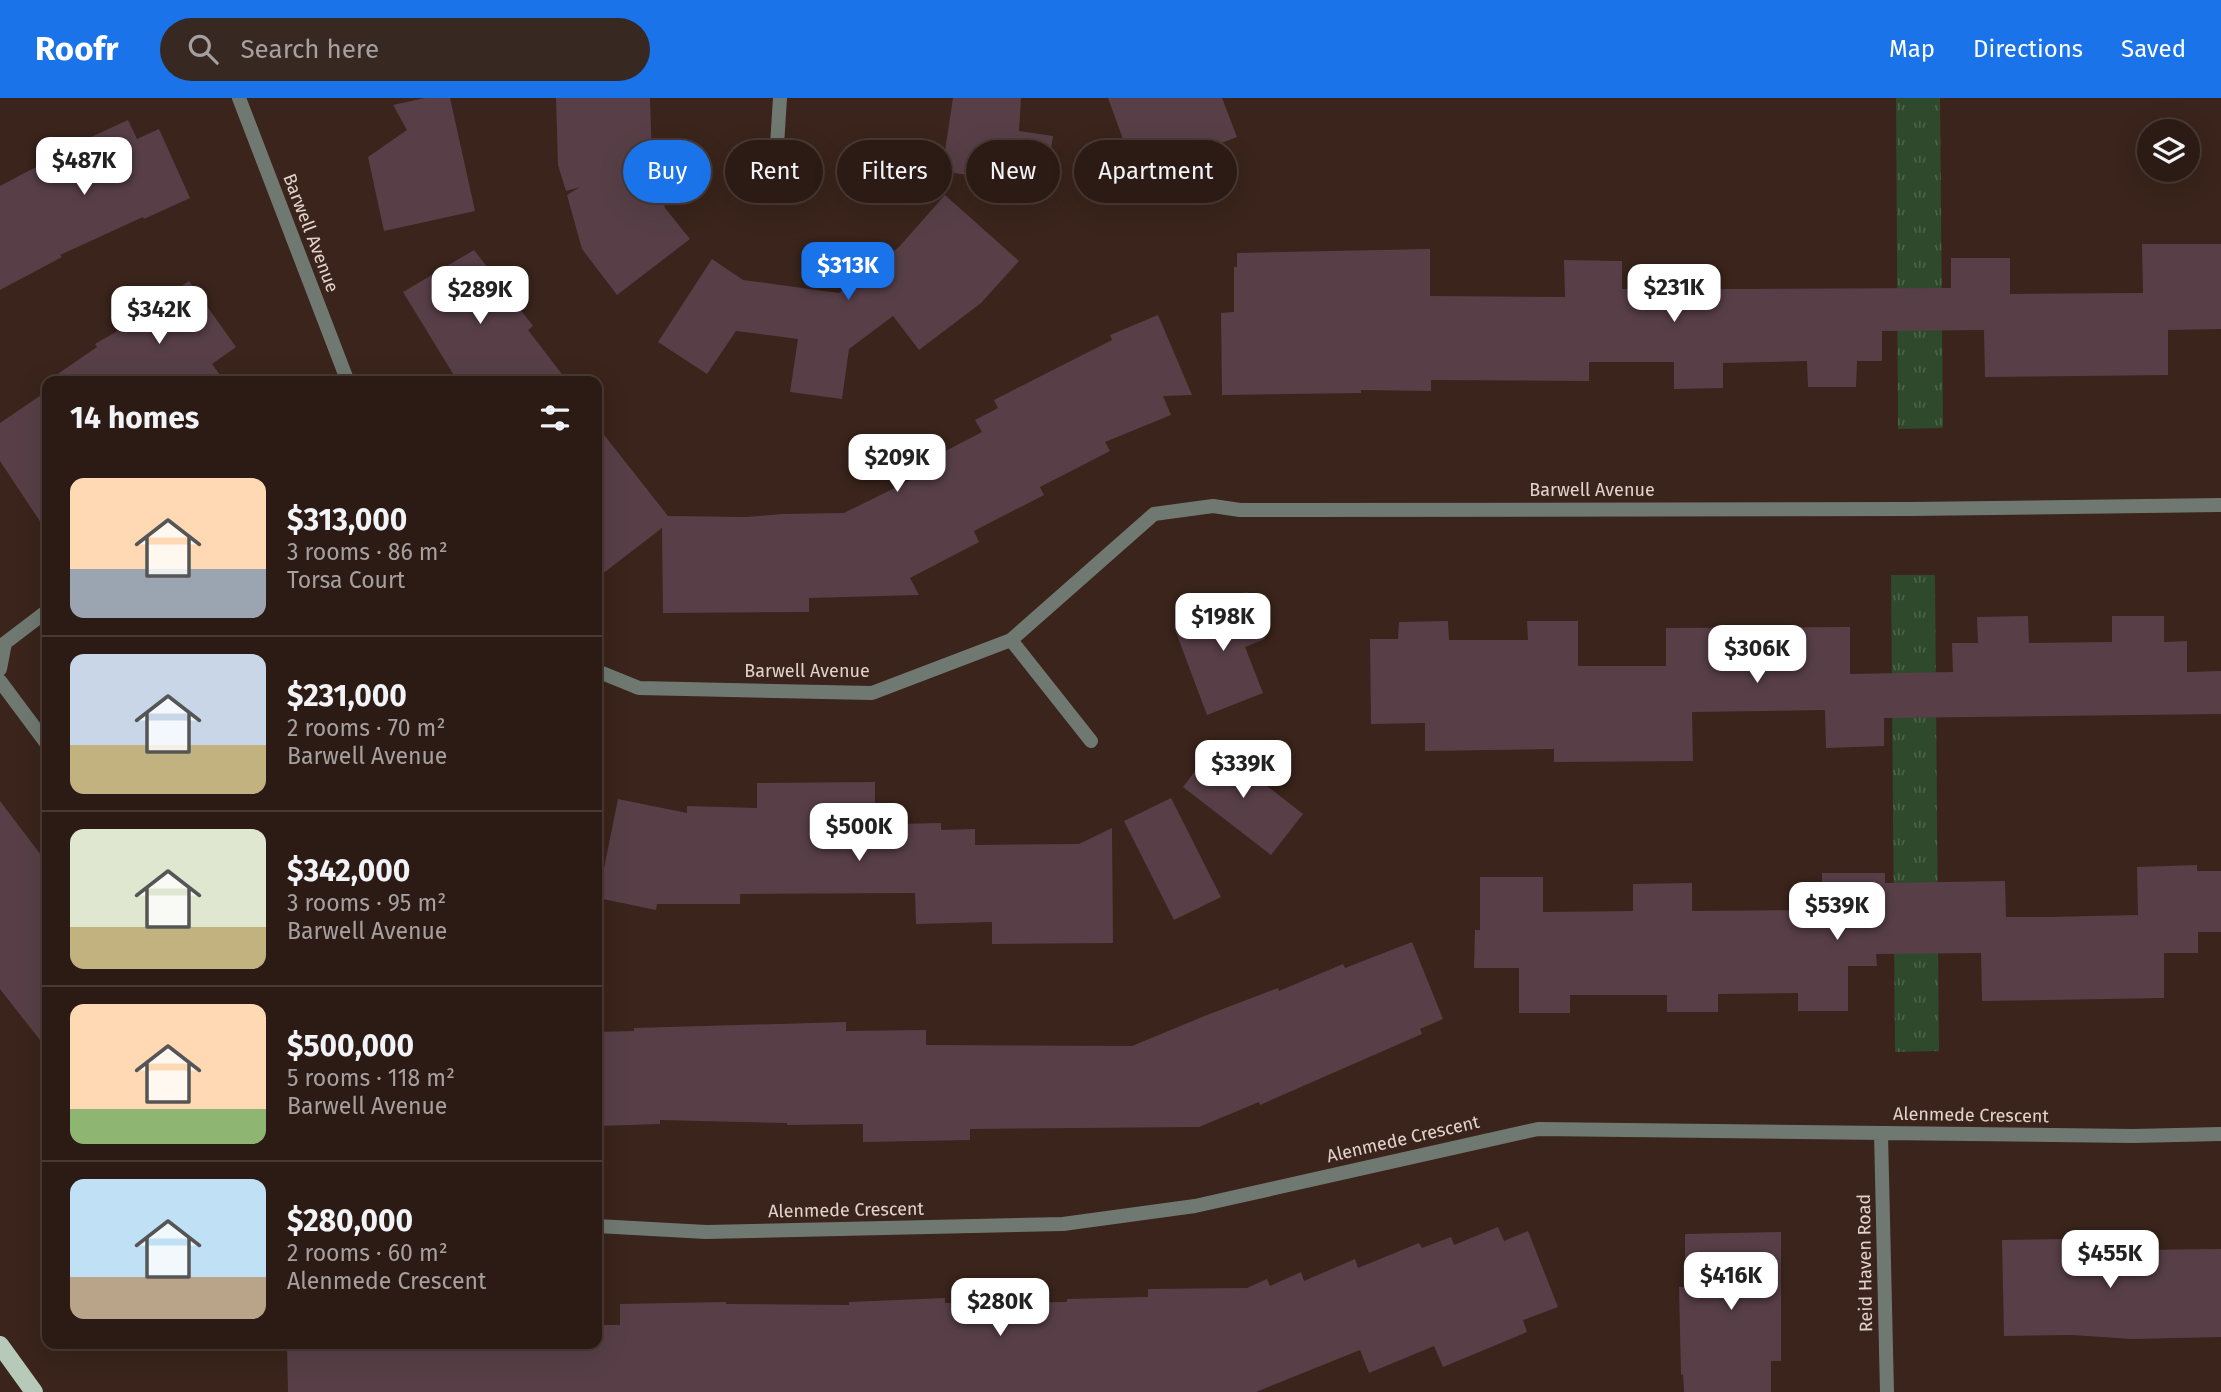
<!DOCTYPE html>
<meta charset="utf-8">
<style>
:root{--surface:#2c1b14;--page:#382822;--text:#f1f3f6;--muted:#a6a1a0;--line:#483934;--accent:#1a73e8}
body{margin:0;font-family:"Fira Sans",sans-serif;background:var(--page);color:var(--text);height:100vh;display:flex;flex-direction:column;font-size:26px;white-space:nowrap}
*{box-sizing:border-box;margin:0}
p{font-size:23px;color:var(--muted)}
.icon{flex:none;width:38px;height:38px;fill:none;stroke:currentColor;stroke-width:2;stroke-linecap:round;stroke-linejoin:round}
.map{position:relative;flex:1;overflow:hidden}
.sheet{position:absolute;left:42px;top:278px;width:560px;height:973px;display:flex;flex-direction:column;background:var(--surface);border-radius:14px;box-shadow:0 7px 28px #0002,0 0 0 2px var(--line)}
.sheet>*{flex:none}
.guide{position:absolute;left:623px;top:42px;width:665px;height:63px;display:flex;gap:14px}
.tools{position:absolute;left:2137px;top:21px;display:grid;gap:14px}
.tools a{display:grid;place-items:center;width:63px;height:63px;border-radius:50%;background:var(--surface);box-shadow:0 7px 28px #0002,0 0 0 2px var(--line);font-size:35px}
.price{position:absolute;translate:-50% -60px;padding:0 16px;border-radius:14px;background:#fff;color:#222;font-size:23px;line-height:46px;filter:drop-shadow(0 2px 4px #0008)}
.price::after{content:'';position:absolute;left:50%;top:42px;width:21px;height:16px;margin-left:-10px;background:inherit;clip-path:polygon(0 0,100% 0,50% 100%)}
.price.active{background:var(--accent);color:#fff}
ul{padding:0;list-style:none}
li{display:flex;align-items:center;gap:21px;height:175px;padding:0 28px}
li+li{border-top:2px solid var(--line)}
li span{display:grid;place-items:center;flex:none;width:196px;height:140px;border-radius:14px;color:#555}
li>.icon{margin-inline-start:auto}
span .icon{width:84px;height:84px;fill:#fffc;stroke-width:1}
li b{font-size:30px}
h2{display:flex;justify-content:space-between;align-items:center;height:84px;padding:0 28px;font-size:30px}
.pill{padding:0 24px;border-radius:32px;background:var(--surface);box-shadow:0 7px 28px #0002,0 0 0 2px var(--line);font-size:24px;line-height:63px}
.pill.active{background:var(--accent);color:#fff}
header{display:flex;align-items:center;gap:42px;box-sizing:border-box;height:98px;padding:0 35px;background:var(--accent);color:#fff}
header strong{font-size:33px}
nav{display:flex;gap:38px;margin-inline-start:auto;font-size:24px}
.search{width:490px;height:63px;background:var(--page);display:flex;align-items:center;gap:18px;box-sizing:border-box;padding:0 24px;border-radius:38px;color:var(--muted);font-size:26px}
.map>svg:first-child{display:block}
.grass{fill:url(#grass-tufts)}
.building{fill:#583f47}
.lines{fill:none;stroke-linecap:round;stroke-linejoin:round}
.street{stroke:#707971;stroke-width:14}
.primary{stroke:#b7c9b8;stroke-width:18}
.labels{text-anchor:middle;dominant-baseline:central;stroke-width:7;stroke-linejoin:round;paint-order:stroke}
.street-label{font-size:18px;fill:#e2d3cd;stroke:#3a241b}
</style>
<header>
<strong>Roofr</strong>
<div class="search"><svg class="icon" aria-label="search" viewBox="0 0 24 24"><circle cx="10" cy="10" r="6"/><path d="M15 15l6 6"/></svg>Search here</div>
<nav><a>Map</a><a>Directions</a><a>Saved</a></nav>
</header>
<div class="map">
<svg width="2221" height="1294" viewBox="0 0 2221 1294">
<defs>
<pattern id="grass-tufts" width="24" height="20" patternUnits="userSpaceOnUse" patternTransform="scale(1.75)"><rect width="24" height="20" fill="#2e492b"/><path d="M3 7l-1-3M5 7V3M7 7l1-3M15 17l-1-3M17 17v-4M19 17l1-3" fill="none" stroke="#4c6249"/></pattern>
</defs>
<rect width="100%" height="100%" fill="#3a241b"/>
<!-- grass -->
<path class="grass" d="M 1896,0 L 1940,0 L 1943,330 L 1898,331 Z
M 1891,477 L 1935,477 L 1939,953 L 1895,954 Z"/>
<!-- building -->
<path class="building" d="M 425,0 L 450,0 L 475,113 L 384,133 L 368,59 L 407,32 L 393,7 Z
M 556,0 L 650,0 L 652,61 L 665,110 L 690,141 L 617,197 L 582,151 L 567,97 L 580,89 L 566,93 L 558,67 Z
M 953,0 L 1021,0 L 1019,33 L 1053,38 L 1045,89 L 942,73 Z
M 1108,0 L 1222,0 L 1237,39 L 1136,77 Z
M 128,22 L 137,41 L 159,31 L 190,100 L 144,121 L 143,119 L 60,157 L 62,159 L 0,192 L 0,88 L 38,68 L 37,64 Z
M 945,97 L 1019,163 L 981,205 L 919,252 L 893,218 L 849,251 L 842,301 L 790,294 L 798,241 L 736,233 L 707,276 L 658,244 L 712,161 L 743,182 L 839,195 L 899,149 Z
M 2142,146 L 2221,146 L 2221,231 L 2168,232 L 2168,277 L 1985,279 L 1984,232 L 1882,233 L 1882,263 L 1857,263 L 1856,289 L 1808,289 L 1807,263 L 1723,265 L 1723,290 L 1674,291 L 1674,264 L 1589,264 L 1589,283 L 1431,282 L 1431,293 L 1361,292 L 1361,295 L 1222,297 L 1221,215 L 1234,214 L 1234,169 L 1237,169 L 1237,155 L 1430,151 L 1430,198 L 1565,199 L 1564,162 L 1622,163 L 1622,191 L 1747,191 L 1951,190 L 1951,160 L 2010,160 L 2010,196 L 2143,195 Z
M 474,152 L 533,228 L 528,232 L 568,284 L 458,284 L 403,194 Z
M 189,183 L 236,249 L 212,266 L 225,284 L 46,284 L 97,249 L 95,246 L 149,215 L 146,212 Z
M 1158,217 L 1192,297 L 1163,298 L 1171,317 L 1105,344 L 1110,353 L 1040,389 L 1044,397 L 974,433 L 979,444 L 910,480 L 919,497 L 809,500 L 809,514 L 663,515 L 662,430 L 597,480 L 597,328 L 668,418 L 747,419 L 783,416 L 844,415 L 915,380 L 911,371 L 982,334 L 975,322 L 998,310 L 994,302 L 1112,242 L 1110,237 Z
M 47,293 L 47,434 L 0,363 L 0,325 Z
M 1247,494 L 1265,541 L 1245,549 L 1263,595 L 1207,617 L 1174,529 L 1206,517 L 1204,510 Z
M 2028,518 L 2029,545 L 2112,544 L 2112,518 L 2164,518 L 2164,544 L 2187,543 L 2187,574 L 2221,573 L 2221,616 L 1884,620 L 1884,648 L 1826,650 L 1825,612 L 1692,614 L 1693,663 L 1554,664 L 1554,651 L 1425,653 L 1425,625 L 1371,626 L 1370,541 L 1398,541 L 1399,524 L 1448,523 L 1449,542 L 1528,542 L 1527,523 L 1578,523 L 1578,568 L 1666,568 L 1666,530 L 1850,529 L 1850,576 L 1953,574 L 1952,545 L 1978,545 L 1977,519 Z
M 1215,647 L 1303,716 L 1271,757 L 1183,689 Z
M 875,684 L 875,706 L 899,706 L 899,726 L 941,725 L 941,732 L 975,731 L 975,747 L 1079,746 L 1112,730 L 1113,845 L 992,846 L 992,824 L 916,826 L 915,795 L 740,796 L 740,806 L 657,806 L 656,812 L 598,800 L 618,701 L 687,715 L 687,708 L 757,710 L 757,685 Z
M 1171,700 L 1221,799 L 1174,822 L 1124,723 Z
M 0,703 L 47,765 L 47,951 L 0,891 Z
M 2197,767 L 2197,773 L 2221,773 L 2221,834 L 2198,834 L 2198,855 L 2164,855 L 2164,900 L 1982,903 L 1981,855 L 1876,856 L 1877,868 L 1848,868 L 1848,913 L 1798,913 L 1798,895 L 1718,896 L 1718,914 L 1667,914 L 1667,897 L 1570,897 L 1570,915 L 1519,915 L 1519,870 L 1474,870 L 1475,832 L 1480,832 L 1480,779 L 1543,779 L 1543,814 L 1633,813 L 1633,786 L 1692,785 L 1692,813 L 1822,812 L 1822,775 L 1885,775 L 1885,785 L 2005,783 L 2006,819 L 2049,819 L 2138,817 L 2137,769 Z
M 1412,844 L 1443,921 L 1420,931 L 1422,936 L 1260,1007 L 1259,1004 L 1199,1029 L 970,1031 L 970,1042 L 863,1044 L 863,1026 L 787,1027 L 787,1025 L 660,1022 L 660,1026 L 597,1028 L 597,934 L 634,933 L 634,930 L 846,924 L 846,933 L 926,932 L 926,947 L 1132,948 L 1207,917 L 1278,890 L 1279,893 L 1343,866 L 1345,870 Z
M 1498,1129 L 1504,1143 L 1528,1133 L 1558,1209 L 1523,1222 L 1527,1234 L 1443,1269 L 1434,1248 L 1369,1275 L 1360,1252 L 1256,1294 L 288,1294 L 287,1246 L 597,1246 L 597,1227 L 620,1227 L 620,1206 L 726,1204 L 726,1206 L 849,1207 L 849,1204 L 945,1200 L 945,1205 L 1067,1204 L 1067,1201 L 1148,1199 L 1148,1191 L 1247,1190 L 1267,1181 L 1270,1188 L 1301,1174 L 1304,1183 L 1355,1161 L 1358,1170 L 1419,1145 L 1422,1150 L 1451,1139 L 1454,1147 Z
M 1781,1134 L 1781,1263 L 1771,1263 L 1771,1294 L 1684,1294 L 1683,1276 L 1681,1277 L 1679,1189 L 1685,1189 L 1685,1136 Z
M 2132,1140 L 2132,1152 L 2221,1151 L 2221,1239 L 2132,1241 L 2072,1237 L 2004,1238 L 2002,1142 Z"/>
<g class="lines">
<!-- street -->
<path class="street" d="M 239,0 L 348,284
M 776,63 L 780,0
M 1011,542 L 1091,643
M 0,571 L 5,545 L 47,513
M 597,573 L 639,590 L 872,595 L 1011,542 L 1154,416 L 1213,408 L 1240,412 L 1297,412 L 1910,411 L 2221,407
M 0,583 L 47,646
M 1881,1035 L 1887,1294
M 597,1128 L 706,1134 L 1063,1126 L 1195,1108 L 1538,1031 L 2133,1038 L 2221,1036"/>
<!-- primary -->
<path class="primary" d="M 0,1247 L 34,1294"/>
</g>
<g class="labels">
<!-- street labels -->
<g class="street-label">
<text transform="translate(311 135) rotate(69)">Barwell Avenue</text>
<text x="1592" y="392">Barwell Avenue</text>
<text x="807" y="573">Barwell Avenue</text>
<text transform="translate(1971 1017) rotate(1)">Alenmede Crescent</text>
<text transform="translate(1403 1041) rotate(-13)">Alenmede Crescent</text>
<text transform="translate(846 1112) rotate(-1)">Alenmede Crescent</text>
<text transform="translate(1865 1165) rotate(-91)">Reid Haven Road</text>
</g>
</g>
</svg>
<div class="tools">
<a><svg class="icon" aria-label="layers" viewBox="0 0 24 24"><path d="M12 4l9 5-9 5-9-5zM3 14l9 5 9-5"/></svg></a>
</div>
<b class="price" style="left:84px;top:99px">$487K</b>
<b class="price active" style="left:848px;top:204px">$313K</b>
<b class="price" style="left:1674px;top:226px">$231K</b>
<b class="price" style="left:480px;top:228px">$289K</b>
<b class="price" style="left:159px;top:248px">$342K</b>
<b class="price" style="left:897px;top:396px">$209K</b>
<b class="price" style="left:1223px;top:555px">$198K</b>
<b class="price" style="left:1757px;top:587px">$306K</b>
<b class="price" style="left:1243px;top:702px">$339K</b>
<b class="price" style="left:859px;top:765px">$500K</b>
<b class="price" style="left:1837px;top:844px">$539K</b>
<b class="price" style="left:2110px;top:1192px">$455K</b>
<b class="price" style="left:1731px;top:1214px">$416K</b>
<b class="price" style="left:1000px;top:1240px">$280K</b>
<div class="guide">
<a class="pill active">Buy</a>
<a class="pill">Rent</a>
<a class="pill">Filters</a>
<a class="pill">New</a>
<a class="pill">Apartment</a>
</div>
<section class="sheet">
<h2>14 homes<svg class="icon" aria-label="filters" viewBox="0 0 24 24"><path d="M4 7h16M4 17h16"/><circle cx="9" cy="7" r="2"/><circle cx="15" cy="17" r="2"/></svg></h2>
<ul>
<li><span style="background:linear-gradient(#ffd9b3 65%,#9aa5b1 0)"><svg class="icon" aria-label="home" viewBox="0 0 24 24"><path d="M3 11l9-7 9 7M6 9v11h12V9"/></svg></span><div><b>$313,000</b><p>3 rooms · 86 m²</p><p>Torsa Court</p></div></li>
<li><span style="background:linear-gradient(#c9d6e8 65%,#c2b280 0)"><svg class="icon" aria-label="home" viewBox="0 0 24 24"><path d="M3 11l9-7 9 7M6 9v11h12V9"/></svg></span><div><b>$231,000</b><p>2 rooms · 70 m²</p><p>Barwell Avenue</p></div></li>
<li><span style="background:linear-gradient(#dfe7d0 70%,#c2b280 0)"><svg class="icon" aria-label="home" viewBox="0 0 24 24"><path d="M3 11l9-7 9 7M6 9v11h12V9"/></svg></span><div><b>$342,000</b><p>3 rooms · 95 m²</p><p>Barwell Avenue</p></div></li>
<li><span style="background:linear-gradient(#ffd9b3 75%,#8fb573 0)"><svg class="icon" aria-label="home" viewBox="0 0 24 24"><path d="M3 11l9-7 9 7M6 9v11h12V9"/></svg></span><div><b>$500,000</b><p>5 rooms · 118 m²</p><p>Barwell Avenue</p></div></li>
<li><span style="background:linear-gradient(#bfe0f5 70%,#b9a48a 0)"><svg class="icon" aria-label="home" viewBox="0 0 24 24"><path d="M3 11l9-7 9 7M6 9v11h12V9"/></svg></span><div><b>$280,000</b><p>2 rooms · 60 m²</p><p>Alenmede Crescent</p></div></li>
</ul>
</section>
</div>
